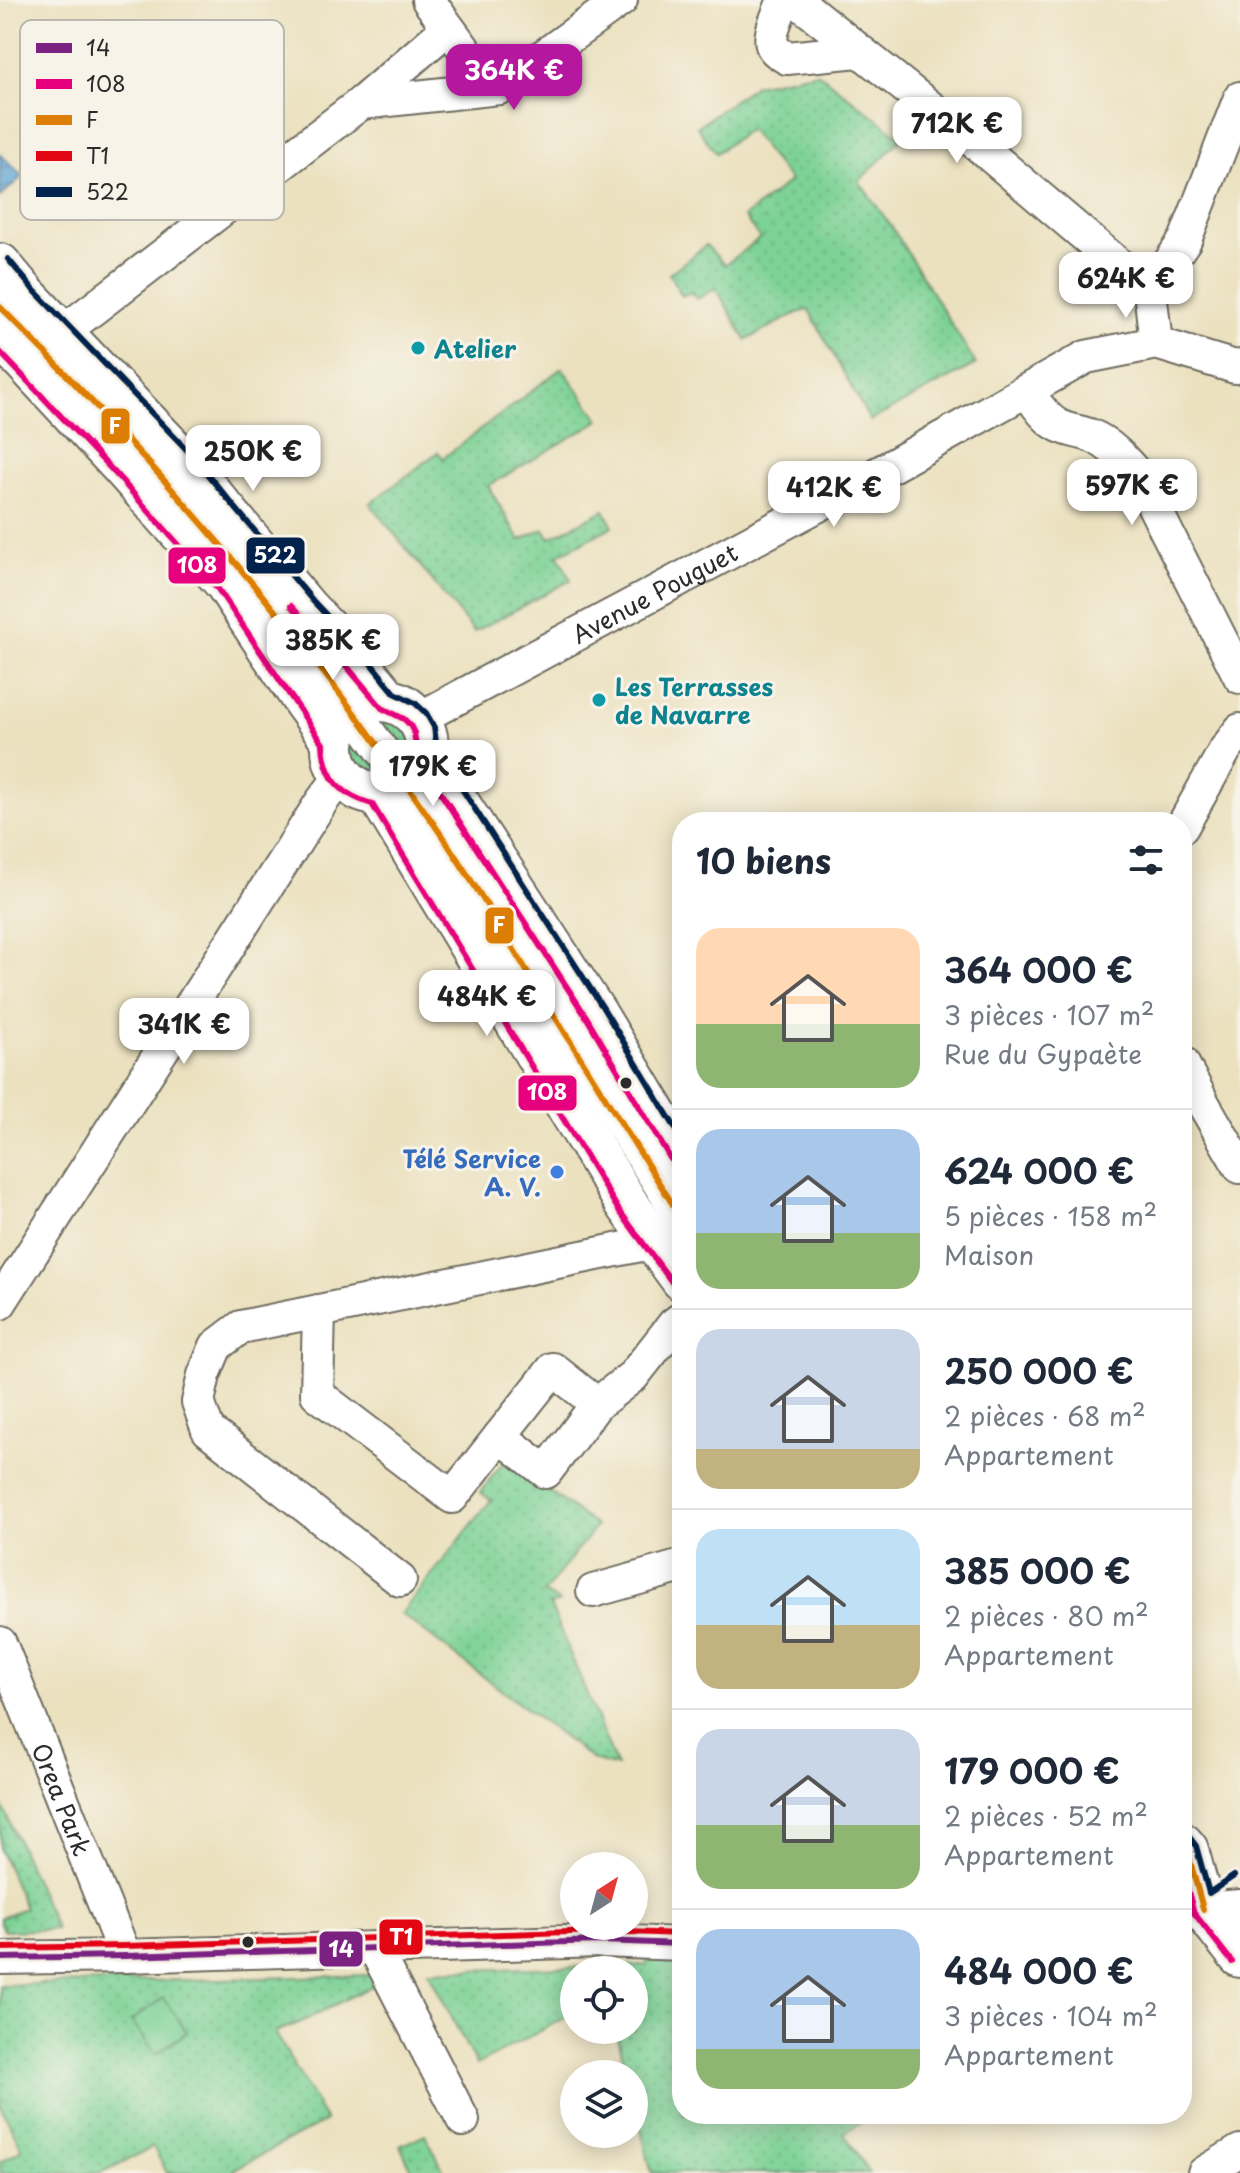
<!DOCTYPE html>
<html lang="fr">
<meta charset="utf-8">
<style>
:root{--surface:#fff;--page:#f2f2f3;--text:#1f2937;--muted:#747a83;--line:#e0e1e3;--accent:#b5179e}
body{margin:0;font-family:"Playpen Sans",sans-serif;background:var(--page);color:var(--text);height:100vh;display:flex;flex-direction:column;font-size:30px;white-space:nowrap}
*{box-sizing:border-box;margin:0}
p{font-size:26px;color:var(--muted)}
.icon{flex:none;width:44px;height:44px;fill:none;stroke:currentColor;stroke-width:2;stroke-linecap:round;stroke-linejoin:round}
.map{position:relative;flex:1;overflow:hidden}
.panel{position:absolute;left:672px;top:812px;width:520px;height:1312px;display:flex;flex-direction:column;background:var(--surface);border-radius:32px;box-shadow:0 4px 20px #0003}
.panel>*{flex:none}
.needle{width:52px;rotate:36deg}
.tools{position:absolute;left:560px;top:1852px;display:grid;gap:16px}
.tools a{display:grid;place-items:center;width:88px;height:88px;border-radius:50%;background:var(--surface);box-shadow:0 4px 20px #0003;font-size:40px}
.price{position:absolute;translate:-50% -68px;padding:0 18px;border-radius:16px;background:#fff;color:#222;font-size:26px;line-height:52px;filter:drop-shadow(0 2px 4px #0008)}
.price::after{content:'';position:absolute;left:50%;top:48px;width:24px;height:18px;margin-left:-12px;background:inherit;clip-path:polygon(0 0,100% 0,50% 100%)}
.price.selected{background:var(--accent);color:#fff}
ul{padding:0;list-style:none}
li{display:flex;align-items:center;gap:24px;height:200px;padding:0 24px}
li+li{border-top:2px solid var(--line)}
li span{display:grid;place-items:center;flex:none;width:224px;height:160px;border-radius:24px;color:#555}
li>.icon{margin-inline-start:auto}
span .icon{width:96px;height:96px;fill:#fffc;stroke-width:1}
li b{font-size:34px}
h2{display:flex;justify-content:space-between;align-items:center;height:96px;padding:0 24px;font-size:34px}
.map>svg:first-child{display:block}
.grass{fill:url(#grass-dots);stroke:#547e60;stroke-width:2}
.garden{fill:#7dd296;stroke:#547e60;stroke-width:2}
.water{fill:url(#water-waves);stroke:#446880;stroke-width:2}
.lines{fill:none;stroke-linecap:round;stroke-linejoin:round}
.minor-casing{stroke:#6e6b5f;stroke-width:36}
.major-casing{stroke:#6e6b5f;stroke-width:46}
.minor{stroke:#fff;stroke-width:32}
.major{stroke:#fff;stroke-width:42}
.bus-1-casing{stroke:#f7f3e8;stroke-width:12}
.bus-2-casing{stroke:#f7f3e8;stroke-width:12}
.bus-3-casing{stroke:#f7f3e8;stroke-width:12}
.bus-4-casing{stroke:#f7f3e8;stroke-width:12}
.bus-5-casing{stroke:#f7f3e8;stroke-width:12}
.bus-1{stroke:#7a2182;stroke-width:6}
.bus-2{stroke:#e6007e;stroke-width:6}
.bus-3{stroke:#dd7e04;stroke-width:6}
.bus-4{stroke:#e30613;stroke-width:6}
.bus-5{stroke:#03224c;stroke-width:6}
.culture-dot{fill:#0f9aa8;stroke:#f7f3e8;stroke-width:3}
.bus-dot{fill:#2b2b2b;stroke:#f7f3e8;stroke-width:3}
.shop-dot{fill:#3f7fe0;stroke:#f7f3e8;stroke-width:3}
.labels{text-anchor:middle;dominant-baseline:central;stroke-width:6;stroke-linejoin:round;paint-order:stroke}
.culture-label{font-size:24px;font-weight:bold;fill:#0d838f;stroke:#f7f3e8;text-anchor:start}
.street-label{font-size:24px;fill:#2b2b2b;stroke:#f7f3e8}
.shop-label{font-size:24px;font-weight:bold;fill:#366cbe;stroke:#f7f3e8;text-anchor:end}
.key{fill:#f7f3e8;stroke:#bab7af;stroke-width:2}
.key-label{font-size:22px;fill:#2b2b2b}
.line-badge{stroke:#f7f3e8;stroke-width:3}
.badge-label{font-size:22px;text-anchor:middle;font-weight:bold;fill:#fff}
</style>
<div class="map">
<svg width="1240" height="2173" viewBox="0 0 1240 2173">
<defs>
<pattern id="grass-dots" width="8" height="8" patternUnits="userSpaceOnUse" patternTransform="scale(2)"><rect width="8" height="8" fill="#7dd296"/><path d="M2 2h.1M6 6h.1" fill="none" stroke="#6cb481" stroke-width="1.8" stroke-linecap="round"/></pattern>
<pattern id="water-waves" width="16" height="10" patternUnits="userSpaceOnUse" patternTransform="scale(2)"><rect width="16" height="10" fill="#5ea6d5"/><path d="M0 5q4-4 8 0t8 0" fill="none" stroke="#4e87ad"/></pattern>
</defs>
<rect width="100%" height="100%" fill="#f7f3e8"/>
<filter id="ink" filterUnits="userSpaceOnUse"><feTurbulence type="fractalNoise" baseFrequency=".0125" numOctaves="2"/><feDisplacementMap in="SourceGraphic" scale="16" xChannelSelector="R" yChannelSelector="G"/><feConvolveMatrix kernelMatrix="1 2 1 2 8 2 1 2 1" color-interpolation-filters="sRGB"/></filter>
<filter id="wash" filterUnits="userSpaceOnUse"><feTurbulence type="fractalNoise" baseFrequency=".006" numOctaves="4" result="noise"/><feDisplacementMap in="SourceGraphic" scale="32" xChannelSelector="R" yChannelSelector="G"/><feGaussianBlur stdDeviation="1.8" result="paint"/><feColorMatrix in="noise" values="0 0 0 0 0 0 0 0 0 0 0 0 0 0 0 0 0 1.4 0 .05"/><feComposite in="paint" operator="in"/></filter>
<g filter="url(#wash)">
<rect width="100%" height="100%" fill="#ebe1bf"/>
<!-- grass -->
<path class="grass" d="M 817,72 L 902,138 L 859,181 L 891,226 L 976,364 L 870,421 L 809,310 L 797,313 L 746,340 L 716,288 L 697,299 L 690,292 L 682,296 L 669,274 L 706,245 L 725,265 L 760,238 L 744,217 L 790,181 L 749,129 L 716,153 L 697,127 L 755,85 Z
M 562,368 L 600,420 L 488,486 L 520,540 L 544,529 L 550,538 L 604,510 L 613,526 L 558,555 L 571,580 L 474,632 L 370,504 L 438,452 L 443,458 Z
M 374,712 C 391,712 414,718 415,739 C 416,747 412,758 410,766 Z
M 348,730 L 390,782 C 370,784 349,779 345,756 C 343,748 347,738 348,730 Z
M 506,1459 L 596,1526 L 544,1593 L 560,1602 L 550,1605 L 617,1767 L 593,1760 L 401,1614 L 491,1500 L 480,1492 Z
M 0,1800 L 56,1929 L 5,1931 L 0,1923 L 0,1918 L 25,1908 L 0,1850 Z
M 646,1952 L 682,1957 L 682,2114 L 874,2114 L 844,2133 L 869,2173 L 652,2173 L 634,2103 L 634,2074 L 627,2074 L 616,2030 L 634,2030 L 634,1970 L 574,1970 L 574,2013 L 476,2065 L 428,1971 L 642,1965 L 647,1966 Z
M 372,1975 L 378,1983 L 299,2023 L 275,2032 L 326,2121 L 234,2169 L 236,2173 L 167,2173 L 153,2147 L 101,2173 L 0,2173 L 0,2162 L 22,2149 L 0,2104 L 0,1985 Z
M 425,2134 L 445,2173 L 414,2173 L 400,2146 Z"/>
<!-- garden -->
<path class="garden" d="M 163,1998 L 187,2032 L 156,2054 L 131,2021 Z"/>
<!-- water -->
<path class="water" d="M 0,154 L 23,176 L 0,197 Z"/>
</g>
<g filter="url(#ink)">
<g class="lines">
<defs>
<g id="minor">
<path d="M 428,0 L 467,53 L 499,88"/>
<path d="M 784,0 C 780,10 768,35 772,45 C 774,51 782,55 787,58 L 859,51"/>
<path d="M 796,0 L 979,146 L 1150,291 L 1156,343"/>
<path d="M 361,103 L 499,88 L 621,0"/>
<path d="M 1150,291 L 1185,240 L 1240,98"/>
<path d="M 0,307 C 150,453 286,614 407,785 C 455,852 498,923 541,994 C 587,1069 634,1145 682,1219"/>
<path d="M 63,332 L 361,103 L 448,28"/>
<path d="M 1027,391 C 1035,402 1044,417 1056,424 C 1066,431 1080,431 1092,436 C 1111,444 1126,462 1139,477 L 1240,677"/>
<path id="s1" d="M 418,719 L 888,468 L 1086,357 L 1156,343 L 1235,367 L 1240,366"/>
<path d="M 1182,827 L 1225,750 L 1240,730"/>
<path d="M 1182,1062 L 1204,1105 L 1240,1167"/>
<path d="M 0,1303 L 322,801 L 342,775"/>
<path d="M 319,1311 L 317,1394 L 452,1497 L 500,1436"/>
<path d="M 597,1404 L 553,1369 L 500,1436 L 546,1472 L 597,1404 L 633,1376 L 674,1324 L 682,1318"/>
<path d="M 400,1580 L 208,1430 L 198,1402 L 204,1375 L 216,1346 L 241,1327 L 655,1242"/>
<path d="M 593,1591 L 682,1566"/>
<path id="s2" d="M 0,1643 L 125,1956"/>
<path d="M 1182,1914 L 1203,1909 L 1240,1906"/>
<path d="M 375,1949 L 463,2120"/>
<path d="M 0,1958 L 125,1956 L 600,1941 L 682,1944"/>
<path d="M 1204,2173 L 1240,2151"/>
</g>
<path id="major" d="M 0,265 L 26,296 L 180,457 L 306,608 L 357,662 L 389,701
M 0,339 L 15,351 L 121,465 L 226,583 L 304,701 L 333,741
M333 747a47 47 0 1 1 94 0a47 47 0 1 1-94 0Z
M 427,753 L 452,794 L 595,1013 L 682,1158
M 379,795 L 627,1204 L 682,1279
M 1182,1844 L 1187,1850 L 1203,1909 L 1240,1956"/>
</defs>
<!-- minor casing -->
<use href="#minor" class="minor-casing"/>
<!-- major casing -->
<use href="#major" class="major-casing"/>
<!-- minor -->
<use href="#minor" class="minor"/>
<!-- major -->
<use href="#major" class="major"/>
<defs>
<path id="bus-1" d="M 0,1958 L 125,1956 L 600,1941 L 682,1944"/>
<path id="bus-2" d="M 0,352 L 114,472 L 218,589 L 323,744 C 325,779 340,794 372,804 L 618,1209 L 674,1285
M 291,606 L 349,669 L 382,708 L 404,719 L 410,725 L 414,733 L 418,758 L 587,1018 L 673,1163
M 1182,1870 L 1194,1913 L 1232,1962"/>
<path id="bus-3" d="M 0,307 C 156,462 299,629 424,810 C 466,869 503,932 541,994 C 587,1069 634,1144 682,1219
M 1182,1844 L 1187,1850 L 1203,1909"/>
<path id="bus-4" d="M 0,1948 L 125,1946 L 600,1931 L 682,1934"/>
<path id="bus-5" d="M 8,259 L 33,289 L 188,451 L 313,601 L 364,655 L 395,693 L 415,703 L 426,713 L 434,727 L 437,750 L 603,1008 L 682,1139
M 1190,1838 L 1196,1846 L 1209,1893 L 1234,1876"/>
</defs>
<!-- bus-1 casing -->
<use href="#bus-1" class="bus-1-casing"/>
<!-- bus-2 casing -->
<use href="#bus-2" class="bus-2-casing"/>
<!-- bus-3 casing -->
<use href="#bus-3" class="bus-3-casing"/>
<!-- bus-4 casing -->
<use href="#bus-4" class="bus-4-casing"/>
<!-- bus-5 casing -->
<use href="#bus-5" class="bus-5-casing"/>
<!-- bus-1 -->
<use href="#bus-1" class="bus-1"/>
<!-- bus-2 -->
<use href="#bus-2" class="bus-2"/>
<!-- bus-3 -->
<use href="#bus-3" class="bus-3"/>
<!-- bus-4 -->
<use href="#bus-4" class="bus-4"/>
<!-- bus-5 -->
<use href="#bus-5" class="bus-5"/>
</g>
</g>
<!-- markers -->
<g class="culture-dot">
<circle cx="418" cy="348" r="8"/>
<circle cx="599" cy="700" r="8"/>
</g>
<g class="bus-dot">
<circle cx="626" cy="1083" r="7"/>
<circle cx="248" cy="1942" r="7"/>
</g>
<circle class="shop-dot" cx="557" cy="1172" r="8"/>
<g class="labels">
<!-- culture labels -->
<g class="culture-label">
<text x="434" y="348">Atelier</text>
<text x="615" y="686">Les Terrasses<tspan x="615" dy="28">de Navarre</tspan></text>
</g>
<!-- street labels -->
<g class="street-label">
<text stroke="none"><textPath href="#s1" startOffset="268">Avenue Pouguet</textPath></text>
<text stroke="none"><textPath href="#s2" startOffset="168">Orea Park</textPath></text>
</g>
<!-- shop labels -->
<g class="shop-label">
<text x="541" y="1158">Télé Service<tspan x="541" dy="28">A. V.</tspan></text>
</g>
</g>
<!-- legend -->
<rect x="20" y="20" width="264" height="200" rx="12" class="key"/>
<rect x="36" y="43" width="36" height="10" fill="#7a2182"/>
<rect x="36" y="79" width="36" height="10" fill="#e6007e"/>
<rect x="36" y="115" width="36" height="10" fill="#dd7e04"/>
<rect x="36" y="151" width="36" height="10" fill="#e30613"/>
<rect x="36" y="187" width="36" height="10" fill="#03224c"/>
<g class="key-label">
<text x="86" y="56">14</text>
<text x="86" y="92">108</text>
<text x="86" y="128">F</text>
<text x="86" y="164">T1</text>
<text x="86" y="200">522</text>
</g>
<g class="line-badge">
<rect x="100" y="407" width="31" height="38" rx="8" fill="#dd7e04"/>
<rect x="245" y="536" width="61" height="39" rx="8" fill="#03224c"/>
<rect x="167" y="546" width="60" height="39" rx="8" fill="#e6007e"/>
<rect x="484" y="906" width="31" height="39" rx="8" fill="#dd7e04"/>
<rect x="517" y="1074" width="61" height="38" rx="8" fill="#e6007e"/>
<rect x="378" y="1918" width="46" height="38" rx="8" fill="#e30613"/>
<rect x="318" y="1930" width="46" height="38" rx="8" fill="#7a2182"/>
</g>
<g class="badge-label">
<text x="115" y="434">F</text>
<text x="275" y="563">522</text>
<text x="197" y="573">108</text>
<text x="499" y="933">F</text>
<text x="547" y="1100">108</text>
<text x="401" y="1945">T1</text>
<text x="341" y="1957">14</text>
</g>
</svg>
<div class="tools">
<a><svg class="needle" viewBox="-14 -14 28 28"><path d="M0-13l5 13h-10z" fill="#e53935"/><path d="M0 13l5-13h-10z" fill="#747a83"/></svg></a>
<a><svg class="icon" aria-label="locate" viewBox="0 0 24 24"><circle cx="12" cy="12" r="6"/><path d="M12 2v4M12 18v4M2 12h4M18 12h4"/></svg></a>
<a><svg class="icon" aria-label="layers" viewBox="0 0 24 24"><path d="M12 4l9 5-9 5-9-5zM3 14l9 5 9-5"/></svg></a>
</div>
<b class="price selected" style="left:514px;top:112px">364K €</b>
<b class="price" style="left:957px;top:165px">712K €</b>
<b class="price" style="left:1126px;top:320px">624K €</b>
<b class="price" style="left:253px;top:493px">250K €</b>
<b class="price" style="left:1132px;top:527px">597K €</b>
<b class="price" style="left:834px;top:529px">412K €</b>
<b class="price" style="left:333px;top:682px">385K €</b>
<b class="price" style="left:433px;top:808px">179K €</b>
<b class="price" style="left:487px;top:1038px">484K €</b>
<b class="price" style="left:184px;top:1066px">341K €</b>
<section class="panel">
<h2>10 biens<svg class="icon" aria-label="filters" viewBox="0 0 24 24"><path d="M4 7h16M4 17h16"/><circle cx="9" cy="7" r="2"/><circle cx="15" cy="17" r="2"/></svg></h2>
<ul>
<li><span style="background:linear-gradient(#ffd9b3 60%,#8fb573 0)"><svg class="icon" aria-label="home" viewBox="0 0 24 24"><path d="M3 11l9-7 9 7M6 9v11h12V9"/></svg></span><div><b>364 000 €</b><p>3 pièces · 107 m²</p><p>Rue du Gypaète</p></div></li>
<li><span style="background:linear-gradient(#a9c7e8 65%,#8fb573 0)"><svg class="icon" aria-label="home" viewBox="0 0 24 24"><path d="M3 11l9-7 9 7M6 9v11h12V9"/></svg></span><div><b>624 000 €</b><p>5 pièces · 158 m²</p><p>Maison</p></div></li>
<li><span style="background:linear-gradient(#c9d6e8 75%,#c2b280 0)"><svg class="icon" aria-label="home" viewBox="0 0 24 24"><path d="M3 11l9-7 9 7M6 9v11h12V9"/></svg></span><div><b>250 000 €</b><p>2 pièces · 68 m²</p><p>Appartement</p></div></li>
<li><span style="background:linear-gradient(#bfe0f5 60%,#c2b280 0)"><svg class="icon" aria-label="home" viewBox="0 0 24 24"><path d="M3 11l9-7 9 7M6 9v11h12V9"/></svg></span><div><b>385 000 €</b><p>2 pièces · 80 m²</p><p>Appartement</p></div></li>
<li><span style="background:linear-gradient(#c9d6e8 60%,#8fb573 0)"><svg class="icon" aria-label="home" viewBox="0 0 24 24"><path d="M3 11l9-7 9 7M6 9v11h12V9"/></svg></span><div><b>179 000 €</b><p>2 pièces · 52 m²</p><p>Appartement</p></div></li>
<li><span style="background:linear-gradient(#a9c7e8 75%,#8fb573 0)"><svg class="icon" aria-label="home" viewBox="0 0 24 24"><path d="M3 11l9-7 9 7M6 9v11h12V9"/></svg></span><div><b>484 000 €</b><p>3 pièces · 104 m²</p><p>Appartement</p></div></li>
</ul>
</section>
</div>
